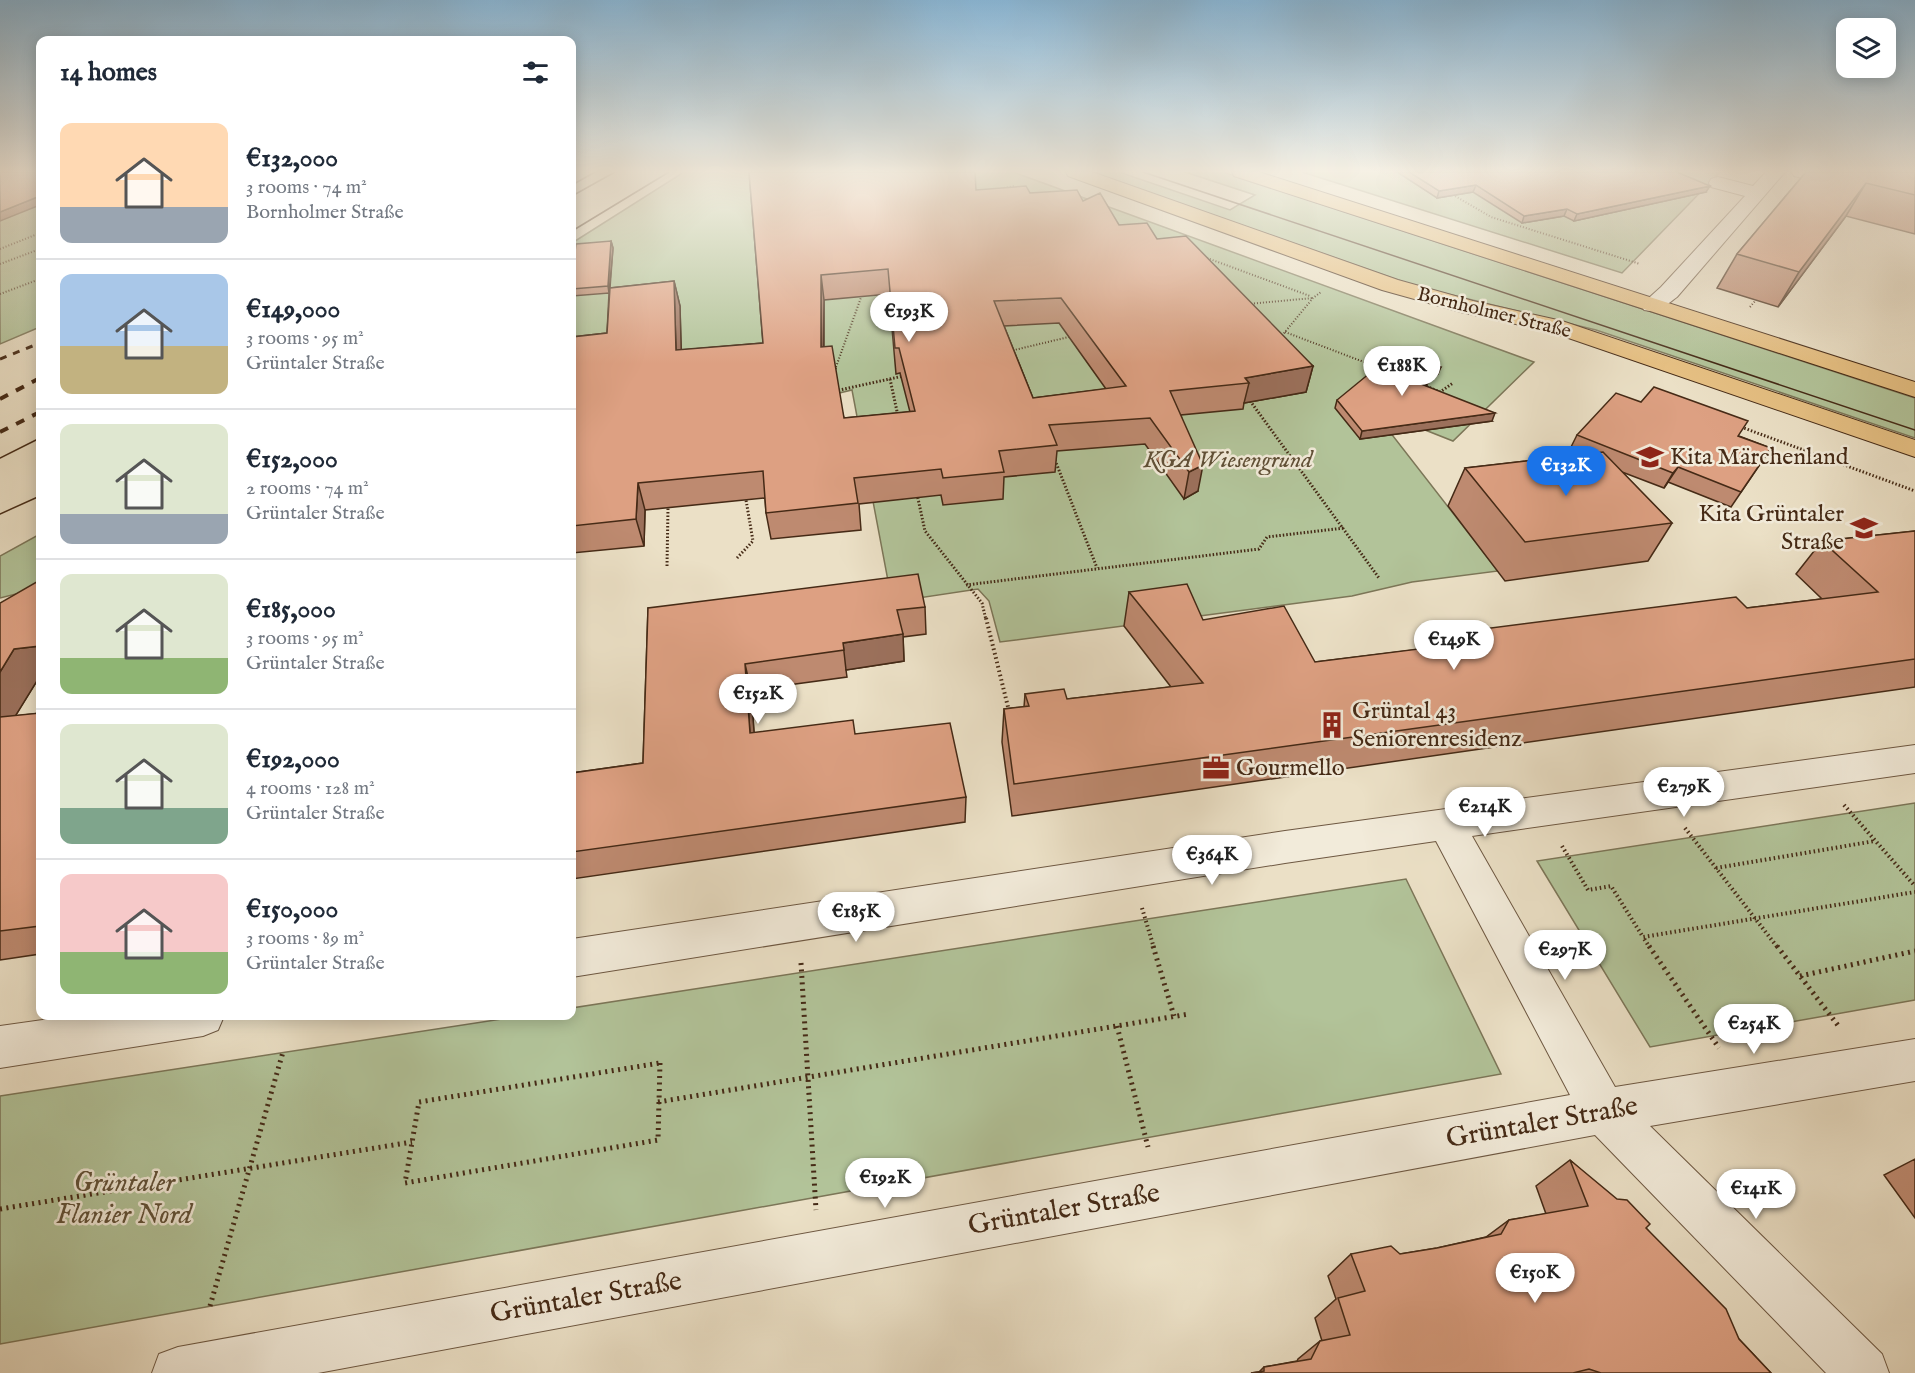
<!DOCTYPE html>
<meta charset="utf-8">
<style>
:root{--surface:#fff;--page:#f2f2f3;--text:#1f2937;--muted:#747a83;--line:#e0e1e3;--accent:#1a73e8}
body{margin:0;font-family:"IM FELL English",serif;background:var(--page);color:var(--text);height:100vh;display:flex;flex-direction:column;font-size:22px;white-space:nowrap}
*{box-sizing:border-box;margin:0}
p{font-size:20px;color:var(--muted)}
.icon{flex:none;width:33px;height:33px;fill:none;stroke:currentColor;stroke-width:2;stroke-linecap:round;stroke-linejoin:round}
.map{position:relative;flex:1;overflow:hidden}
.sheet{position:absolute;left:36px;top:36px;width:540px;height:984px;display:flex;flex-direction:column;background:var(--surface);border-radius:12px;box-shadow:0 3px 15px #0003}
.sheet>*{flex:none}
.tools{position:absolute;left:1836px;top:18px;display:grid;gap:12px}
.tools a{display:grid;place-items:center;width:60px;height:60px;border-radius:12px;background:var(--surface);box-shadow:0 3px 15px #0003;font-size:30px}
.price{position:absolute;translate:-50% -51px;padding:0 14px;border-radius:21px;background:#fff;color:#222;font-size:20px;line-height:39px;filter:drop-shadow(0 2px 3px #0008)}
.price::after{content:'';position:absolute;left:50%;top:36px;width:18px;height:14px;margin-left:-9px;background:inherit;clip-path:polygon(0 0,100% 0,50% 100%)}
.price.on{background:var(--accent);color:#fff}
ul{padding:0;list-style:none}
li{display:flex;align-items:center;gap:18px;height:150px;padding:0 24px}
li+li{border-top:2px solid var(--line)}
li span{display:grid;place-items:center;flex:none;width:168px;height:120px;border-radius:12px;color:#555}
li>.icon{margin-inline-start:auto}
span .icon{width:72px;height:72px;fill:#fffc;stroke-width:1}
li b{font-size:26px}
h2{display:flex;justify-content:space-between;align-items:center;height:72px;padding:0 24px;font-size:26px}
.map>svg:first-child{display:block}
.green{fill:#b2c399;stroke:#7c7658;stroke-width:1.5}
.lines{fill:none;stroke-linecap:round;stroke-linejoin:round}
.minor-casing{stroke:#6e5842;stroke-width:2}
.major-casing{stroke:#452a16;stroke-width:2}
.path-far3{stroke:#452a16;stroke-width:2;stroke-dasharray:1 2;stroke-linecap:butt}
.path-far2{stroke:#452a16;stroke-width:3;stroke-dasharray:1.5 2;stroke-linecap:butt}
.path-far1{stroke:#452a16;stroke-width:4;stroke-dasharray:1.5 3;stroke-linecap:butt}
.path{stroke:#452a16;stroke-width:5;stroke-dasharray:2 4.5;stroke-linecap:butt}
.minor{fill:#f2ebda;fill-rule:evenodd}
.major{fill:#e6c083;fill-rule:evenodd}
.tram{stroke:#452a16;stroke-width:1.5}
.rail-far1{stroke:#452a16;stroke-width:3;stroke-dasharray:7 7;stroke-linecap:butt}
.rail{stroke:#452a16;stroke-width:4;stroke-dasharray:9 9;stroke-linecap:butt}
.wall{fill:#be8a70;stroke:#452a16;stroke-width:1.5;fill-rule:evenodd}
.shaded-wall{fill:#9b705b;stroke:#452a16;stroke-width:1.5}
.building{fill:#dda082;stroke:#452a16;stroke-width:1.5;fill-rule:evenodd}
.labels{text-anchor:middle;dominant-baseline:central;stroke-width:5;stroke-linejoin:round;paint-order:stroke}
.far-street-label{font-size:20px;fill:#452a16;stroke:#f2ebda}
.poi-label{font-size:24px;fill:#452a16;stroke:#f2ebda;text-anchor:start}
.park-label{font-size:24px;font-style:italic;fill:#605037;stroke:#f2ebda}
.near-street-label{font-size:28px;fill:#452a16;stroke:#f2ebda}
.near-park-label{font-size:28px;font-style:italic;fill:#605037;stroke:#f2ebda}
</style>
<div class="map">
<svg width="1915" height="1373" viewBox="0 0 1915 1373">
<rect width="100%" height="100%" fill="#ebe0c6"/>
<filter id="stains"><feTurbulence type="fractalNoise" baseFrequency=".00333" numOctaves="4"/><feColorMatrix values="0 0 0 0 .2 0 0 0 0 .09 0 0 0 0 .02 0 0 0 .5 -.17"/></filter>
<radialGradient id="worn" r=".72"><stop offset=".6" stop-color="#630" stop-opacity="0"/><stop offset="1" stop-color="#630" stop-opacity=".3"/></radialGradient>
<!-- green -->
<path class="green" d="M 0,172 L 40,172 L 40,327 L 0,344 Z
M 684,172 L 1013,172 L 1534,362 L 1453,441 L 1372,409 L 1498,571 L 1412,582 L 1352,596 L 1000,642 L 989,601 L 978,589 L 892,602 L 852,390 L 572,457 L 572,243 Z
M 1091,172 L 1119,172 L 1230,210 L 1255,195 L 1185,172 L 1223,172 L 1915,398 L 1915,438 L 1596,330 L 1415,286 Z
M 1302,172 L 1720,172 L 1622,273 Z
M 40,534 L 40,588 L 0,598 L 0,556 Z
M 1915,803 L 1915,1000 L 1650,1047 L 1537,861 Z
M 1406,879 L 1501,1074 L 0,1344 L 0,1096 L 522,1016 L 572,1016 L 572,1008 Z"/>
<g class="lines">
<defs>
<path id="minor" d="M 1766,172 L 1785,172 L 1677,297 C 1666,305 1659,313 1644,310 L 1641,305 L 1661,287 L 1745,196 L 1711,187 L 1709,183 L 1711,179 L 1718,177 L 1753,186 Z
M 1792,172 L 1822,172 L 1915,194 L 1915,206 L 1794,176 Z
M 1915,745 L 1915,773 L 1472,836 L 1615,1087 L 1915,1039 L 1915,1081 L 1650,1126 L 1882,1354 L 1889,1373 L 1826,1373 L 1595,1135 L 318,1373 L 152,1373 L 159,1354 L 178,1347 L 1570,1095 L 1436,841 L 1285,863 L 572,977 L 572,939 L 1285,831 Z
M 71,1016 L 224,1016 L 218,1030 L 203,1036 L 0,1068 L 0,1026 Z"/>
<path id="major" d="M 1066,172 L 1092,172 L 1398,280 L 1473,301 L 1562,321 L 1915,440 L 1915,457 L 1548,331 L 1461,312 L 1382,290 L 1068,176 Z
M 1232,172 L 1259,172 L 1915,382 L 1915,397 L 1234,176 Z"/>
</defs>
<!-- minor casing -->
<use href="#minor" class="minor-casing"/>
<!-- major casing -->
<use href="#major" class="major-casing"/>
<!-- path-far3 -->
<path class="path-far3" d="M 1004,188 L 1014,186 L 1020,189
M 1450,193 L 1491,217 L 1640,264
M 0,249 L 40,233
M 1207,258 L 1310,296
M 0,264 L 40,249
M 0,294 L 40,279
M 1248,304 L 1313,298
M 1750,307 L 1756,300
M 1285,332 L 1377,367
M 1280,338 L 1313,298 L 1321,292
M 1010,351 L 1073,336
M 836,367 L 863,292"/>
<!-- path-far2 -->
<path class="path-far2" d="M 1373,366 L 1379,368
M 835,369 L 836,366
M 890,379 L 898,416
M 1423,385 L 1440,392 L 1453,383
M 835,391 L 903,376
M 1248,398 L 1379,578
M 1741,427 L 1915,491
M 1055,460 L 1097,568
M 917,494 L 925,531 L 982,603 L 986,620
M 737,558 L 753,541 L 746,500
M 667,566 L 668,508
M 966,585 L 1259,549 L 1267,537 L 1344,528"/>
<!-- path-far1 -->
<path class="path-far1" d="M 986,618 L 1009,711
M 1844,805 L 1915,886
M 1685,828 L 1778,948
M 1562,846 L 1588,890 L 1611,886 L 1643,937
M 1716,868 L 1875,841
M 1142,908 L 1154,948
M 1650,948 L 1643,937 L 1915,892"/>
<!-- path -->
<path class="path" d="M 1153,946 L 1174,1016
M 1649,946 L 1719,1048
M 1777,946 L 1840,1028
M 801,963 L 816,1210
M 1800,976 L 1915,951
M 1117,1026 L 1148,1147
M 660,1063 L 658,1140 L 405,1183 L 419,1102 Z
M 658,1102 L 1189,1014
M 0,1209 L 412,1142
M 210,1306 L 283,1052"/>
<!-- minor -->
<use href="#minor" class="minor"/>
<!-- major -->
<use href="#major" class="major"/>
<!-- tram -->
<path class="tram" d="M 1143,172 L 1915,430
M 572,185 L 595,172
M 572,196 L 615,172
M 572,231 L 669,172
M 0,458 L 40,438
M 0,514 L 40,496"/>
<!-- rail-far1 -->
<path class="rail-far1" d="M 0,359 L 40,343"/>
<!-- rail -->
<path class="rail" d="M 0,399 L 40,378
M 0,432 L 40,412"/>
</g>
<!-- wall -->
<path class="wall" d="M 749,172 L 976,190 L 1030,193 L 1083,201 L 1119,225 L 1157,239 L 1313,366 L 1306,392 L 1244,403 L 1243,409 L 1181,415 L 1198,491 L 1184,499 L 1145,444 L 1057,451 L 1055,472 L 1004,477 L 1003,499 L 943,505 L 941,495 L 859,504 L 861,530 L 771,539 L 766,513 L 765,498 L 645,510 L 644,546 L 572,553 L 572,337 L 607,333 L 609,293 L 572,296 L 572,275 L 611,241 L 613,248 L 610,288 L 674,281 L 680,306 L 681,350 L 763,343 ZM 889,294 L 896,374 L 900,373 L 910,412 L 844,418 L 824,347 L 824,300 ZM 1059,323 L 1106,389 L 1033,398 L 1004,326 Z
M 1397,172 L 1677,172 L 1706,192 L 1574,221 L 1564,216 L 1522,223 L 1473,192 L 1437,198 Z
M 1806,172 L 1915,172 L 1915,234 L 1846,216 L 1778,307 L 1717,288 L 1737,254 Z
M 1438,374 L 1425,386 L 1492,421 L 1360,439 L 1335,408 L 1337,400 Z
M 1577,435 L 1739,436 L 1771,448 L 1731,507 L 1668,482 L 1664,488 L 1622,472 L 1672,523 L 1648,561 L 1505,581 L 1448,506 L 1465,468 L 1579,455 L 1569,451 Z
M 1915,531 L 1915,687 L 1012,816 L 1002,742 L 1004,709 L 1024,707 L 1025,694 L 1067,699 L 1171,687 L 1124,626 L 1129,592 L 1315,662 L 1430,648 L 1436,635 L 1747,608 L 1822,599 L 1796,574 L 1822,541 Z
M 0,603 L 40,676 L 15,716 L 40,713 L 40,954 L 0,960 Z
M 925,607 L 926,634 L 903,637 L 904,661 L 846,670 L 847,677 L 751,690 L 754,733 L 855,734 L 966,797 L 965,822 L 572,879 L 572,773 L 643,763 L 648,608 Z
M 1915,1159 L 1915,1218 L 1884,1175 Z
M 1570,1160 L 1646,1228 L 1739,1339 L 1771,1373 L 1251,1373 L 1259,1372 L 1264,1367 L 1297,1361 L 1298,1359 L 1320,1341 L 1322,1341 L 1315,1318 L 1336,1299 L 1328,1276 L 1351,1254 L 1400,1254 L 1437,1248 L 1486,1237 L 1509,1220 L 1546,1214 L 1536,1186 Z"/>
<!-- shaded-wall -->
<path class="shaded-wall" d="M 1866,183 L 1846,216 L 1778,307 L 1799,272 Z
M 1476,185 L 1473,192 L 1437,198 L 1439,191 Z
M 1710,186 L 1706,192 L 1574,221 L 1577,214 Z
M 40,196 L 40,205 L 0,221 L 0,212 Z
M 1567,209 L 1564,216 L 1522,223 L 1524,216 Z
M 611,241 L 613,248 L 609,293 L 608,286 Z
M 821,275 L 824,300 L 823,373 L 821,347 Z
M 674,281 L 680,306 L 682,376 L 676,350 Z
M 1313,366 L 1306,392 L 1244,403 L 1249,383 L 1245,378 Z
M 1441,367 L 1438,374 L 1418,392 L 1421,384 Z
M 572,392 L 575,392 L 572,419 Z
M 1495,413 L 1492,421 L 1360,439 L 1362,431 Z
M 1203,465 L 1198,491 L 1184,499 L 1189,472 Z
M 1678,467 L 1664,488 L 1673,473 Z
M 638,483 L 645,510 L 644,546 L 636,519 Z
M 903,634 L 904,661 L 846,670 L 843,643 Z
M 40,646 L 40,676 L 0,741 L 0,672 L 14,649 Z
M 745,664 L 751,690 L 756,759 L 750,733 Z"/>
<!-- building -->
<path class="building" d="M 0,172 L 40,172 L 40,196 L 0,212 Z
M 749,172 L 975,172 L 976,190 L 1026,186 L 1030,193 L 1077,190 L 1083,201 L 1100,193 L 1119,225 L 1147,223 L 1157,239 L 1186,236 L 1313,366 L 1245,378 L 1249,383 L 1170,391 L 1203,465 L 1189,472 L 1150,418 L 1049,425 L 1057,445 L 999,451 L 1004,472 L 943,478 L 941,469 L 854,478 L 858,503 L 766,513 L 763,471 L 638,483 L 636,519 L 572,526 L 572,415 L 575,392 L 572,392 L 572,337 L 607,333 L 610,288 L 674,281 L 676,350 L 763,343 ZM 888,269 L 895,348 L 899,348 L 915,411 L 844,418 L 832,346 L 821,347 L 821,275 ZM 1061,298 L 1126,386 L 1033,398 L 994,301 Z
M 1409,172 L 1677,172 L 1710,186 L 1577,214 L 1567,209 L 1524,216 L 1476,185 L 1439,191 Z
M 1806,172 L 1915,172 L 1915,195 L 1866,183 L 1799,272 L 1737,254 Z
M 611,241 L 608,286 L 572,289 L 572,275 L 576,244 Z
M 1398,350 L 1441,367 L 1421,384 L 1495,413 L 1362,431 L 1337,400 Z
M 1654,387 L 1748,421 L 1738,436 L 1771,448 L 1741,492 L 1678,467 L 1673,473 L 1577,435 L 1616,393 L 1641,402 Z
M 1603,452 L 1672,523 L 1525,542 L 1465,468 Z
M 1915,531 L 1915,659 L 1014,784 L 1004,709 L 1029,706 L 1025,694 L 1064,689 L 1067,699 L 1203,683 L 1129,592 L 1187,584 L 1203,620 L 1284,606 L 1315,662 L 1443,646 L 1436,635 L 1736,597 L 1747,608 L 1878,592 L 1822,541 Z
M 918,574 L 925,607 L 897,610 L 903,634 L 843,643 L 844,650 L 745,664 L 750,733 L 853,720 L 855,734 L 950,723 L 966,797 L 572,852 L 572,773 L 643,763 L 648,608 Z
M 40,580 L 40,646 L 14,649 L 0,672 L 0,603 Z
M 40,713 L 40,926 L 0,931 L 0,717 Z
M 1570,1160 L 1617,1199 L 1627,1200 L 1650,1224 L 1646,1228 L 1726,1309 L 1739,1339 L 1771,1373 L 1601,1373 L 1589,1369 L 1573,1373 L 1251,1373 L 1264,1371 L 1264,1367 L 1311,1359 L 1320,1341 L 1350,1335 L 1338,1298 L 1365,1291 L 1351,1254 L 1391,1246 L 1400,1254 L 1437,1248 L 1501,1234 L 1509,1220 L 1588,1206 Z"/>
<!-- sky -->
<linearGradient id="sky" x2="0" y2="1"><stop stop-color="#89b7d7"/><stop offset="0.47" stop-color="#f6f1e5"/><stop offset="1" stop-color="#f6f1e5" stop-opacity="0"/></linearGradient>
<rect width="1915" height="364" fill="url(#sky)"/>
<!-- icons -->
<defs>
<symbol id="school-bare" viewBox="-9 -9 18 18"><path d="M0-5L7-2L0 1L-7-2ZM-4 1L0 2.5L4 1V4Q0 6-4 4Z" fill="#8f2418" stroke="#f2ebda" stroke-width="2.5" paint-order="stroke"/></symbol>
<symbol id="building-bare" viewBox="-9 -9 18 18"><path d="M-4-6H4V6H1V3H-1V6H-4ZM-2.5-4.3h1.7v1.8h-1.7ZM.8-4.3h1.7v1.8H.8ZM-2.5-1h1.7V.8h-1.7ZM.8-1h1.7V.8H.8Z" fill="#8f2418" stroke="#f2ebda" stroke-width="2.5" paint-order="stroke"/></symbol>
<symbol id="office-bare" viewBox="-9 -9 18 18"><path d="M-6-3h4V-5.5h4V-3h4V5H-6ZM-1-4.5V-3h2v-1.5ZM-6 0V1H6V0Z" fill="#8f2418" stroke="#f2ebda" stroke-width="2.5" paint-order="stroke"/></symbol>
</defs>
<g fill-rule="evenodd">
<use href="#school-bare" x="1631" y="438" width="38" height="38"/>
<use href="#school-bare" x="1845" y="509" width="38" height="38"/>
<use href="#building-bare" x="1313" y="706" width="38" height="38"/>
<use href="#office-bare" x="1197" y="749" width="38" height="38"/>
</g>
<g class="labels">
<!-- far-street labels -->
<g class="far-street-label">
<text transform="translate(1494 313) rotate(14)">Bornholmer Straße</text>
</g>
<!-- poi labels -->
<g class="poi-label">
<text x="1670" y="457">Kita Märchenland</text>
<text x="1844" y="514" text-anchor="end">Kita Grüntaler<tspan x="1844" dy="28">Straße</tspan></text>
<text x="1352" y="711">Grüntal 43<tspan x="1352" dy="28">Seniorenresidenz</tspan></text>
<text x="1236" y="768">Gourmello</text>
</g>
<!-- park labels -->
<g class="park-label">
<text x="1228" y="460">KGA Wiesengrund</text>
</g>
<!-- near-street labels -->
<g class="near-street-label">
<text transform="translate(1542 1123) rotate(-10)">Grüntaler Straße</text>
<text transform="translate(1064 1210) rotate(-10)">Grüntaler Straße</text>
<text transform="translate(586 1298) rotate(-10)">Grüntaler Straße</text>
</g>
<!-- near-park labels -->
<g class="near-park-label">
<text x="124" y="1183">Grüntaler<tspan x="124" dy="32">Flanier Nord</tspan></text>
</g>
</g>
<rect width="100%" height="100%" filter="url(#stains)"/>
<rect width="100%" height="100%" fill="url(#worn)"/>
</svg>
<div class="tools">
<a><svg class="icon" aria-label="layers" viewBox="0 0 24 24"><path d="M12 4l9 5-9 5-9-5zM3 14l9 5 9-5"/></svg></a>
</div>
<b class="price" style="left:909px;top:343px">€193K</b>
<b class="price" style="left:1402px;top:397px">€188K</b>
<b class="price on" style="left:1566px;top:497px">€132K</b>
<b class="price" style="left:1454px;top:671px">€149K</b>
<b class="price" style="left:758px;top:725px">€152K</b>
<b class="price" style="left:1684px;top:818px">€279K</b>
<b class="price" style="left:1485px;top:838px">€214K</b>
<b class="price" style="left:1212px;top:886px">€364K</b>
<b class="price" style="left:856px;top:943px">€185K</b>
<b class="price" style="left:1565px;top:981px">€297K</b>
<b class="price" style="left:1754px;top:1055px">€254K</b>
<b class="price" style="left:885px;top:1209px">€192K</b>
<b class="price" style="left:1756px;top:1220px">€141K</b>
<b class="price" style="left:1535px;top:1304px">€150K</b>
<section class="sheet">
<h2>14 homes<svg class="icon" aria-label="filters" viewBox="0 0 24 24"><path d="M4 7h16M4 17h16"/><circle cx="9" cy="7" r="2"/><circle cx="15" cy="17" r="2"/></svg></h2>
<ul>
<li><span style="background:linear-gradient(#ffd9b3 70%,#9aa5b1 0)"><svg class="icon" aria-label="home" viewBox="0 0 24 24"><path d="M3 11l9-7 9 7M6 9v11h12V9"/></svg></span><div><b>€132,000</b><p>3 rooms · 74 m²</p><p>Bornholmer Straße</p></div></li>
<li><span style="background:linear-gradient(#a9c7e8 60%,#c2b280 0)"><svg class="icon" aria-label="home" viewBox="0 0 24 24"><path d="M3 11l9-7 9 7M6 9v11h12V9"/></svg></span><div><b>€149,000</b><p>3 rooms · 95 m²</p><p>Grüntaler Straße</p></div></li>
<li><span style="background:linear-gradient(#dfe7d0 75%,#9aa5b1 0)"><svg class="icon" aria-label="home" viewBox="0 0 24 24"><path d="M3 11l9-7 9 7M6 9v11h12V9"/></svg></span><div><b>€152,000</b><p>2 rooms · 74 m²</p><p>Grüntaler Straße</p></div></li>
<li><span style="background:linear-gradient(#dfe7d0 70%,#8fb573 0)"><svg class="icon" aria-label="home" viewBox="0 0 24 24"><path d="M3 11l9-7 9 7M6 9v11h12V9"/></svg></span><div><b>€185,000</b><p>3 rooms · 95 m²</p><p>Grüntaler Straße</p></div></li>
<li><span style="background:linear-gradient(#dfe7d0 70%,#7fa58c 0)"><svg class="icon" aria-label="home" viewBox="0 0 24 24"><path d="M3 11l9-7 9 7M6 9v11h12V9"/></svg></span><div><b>€192,000</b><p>4 rooms · 128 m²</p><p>Grüntaler Straße</p></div></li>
<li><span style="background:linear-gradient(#f6c9c9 65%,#8fb573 0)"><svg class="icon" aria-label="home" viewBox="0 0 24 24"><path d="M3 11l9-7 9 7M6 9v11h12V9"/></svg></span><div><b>€150,000</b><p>3 rooms · 89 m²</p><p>Grüntaler Straße</p></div></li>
</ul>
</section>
</div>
